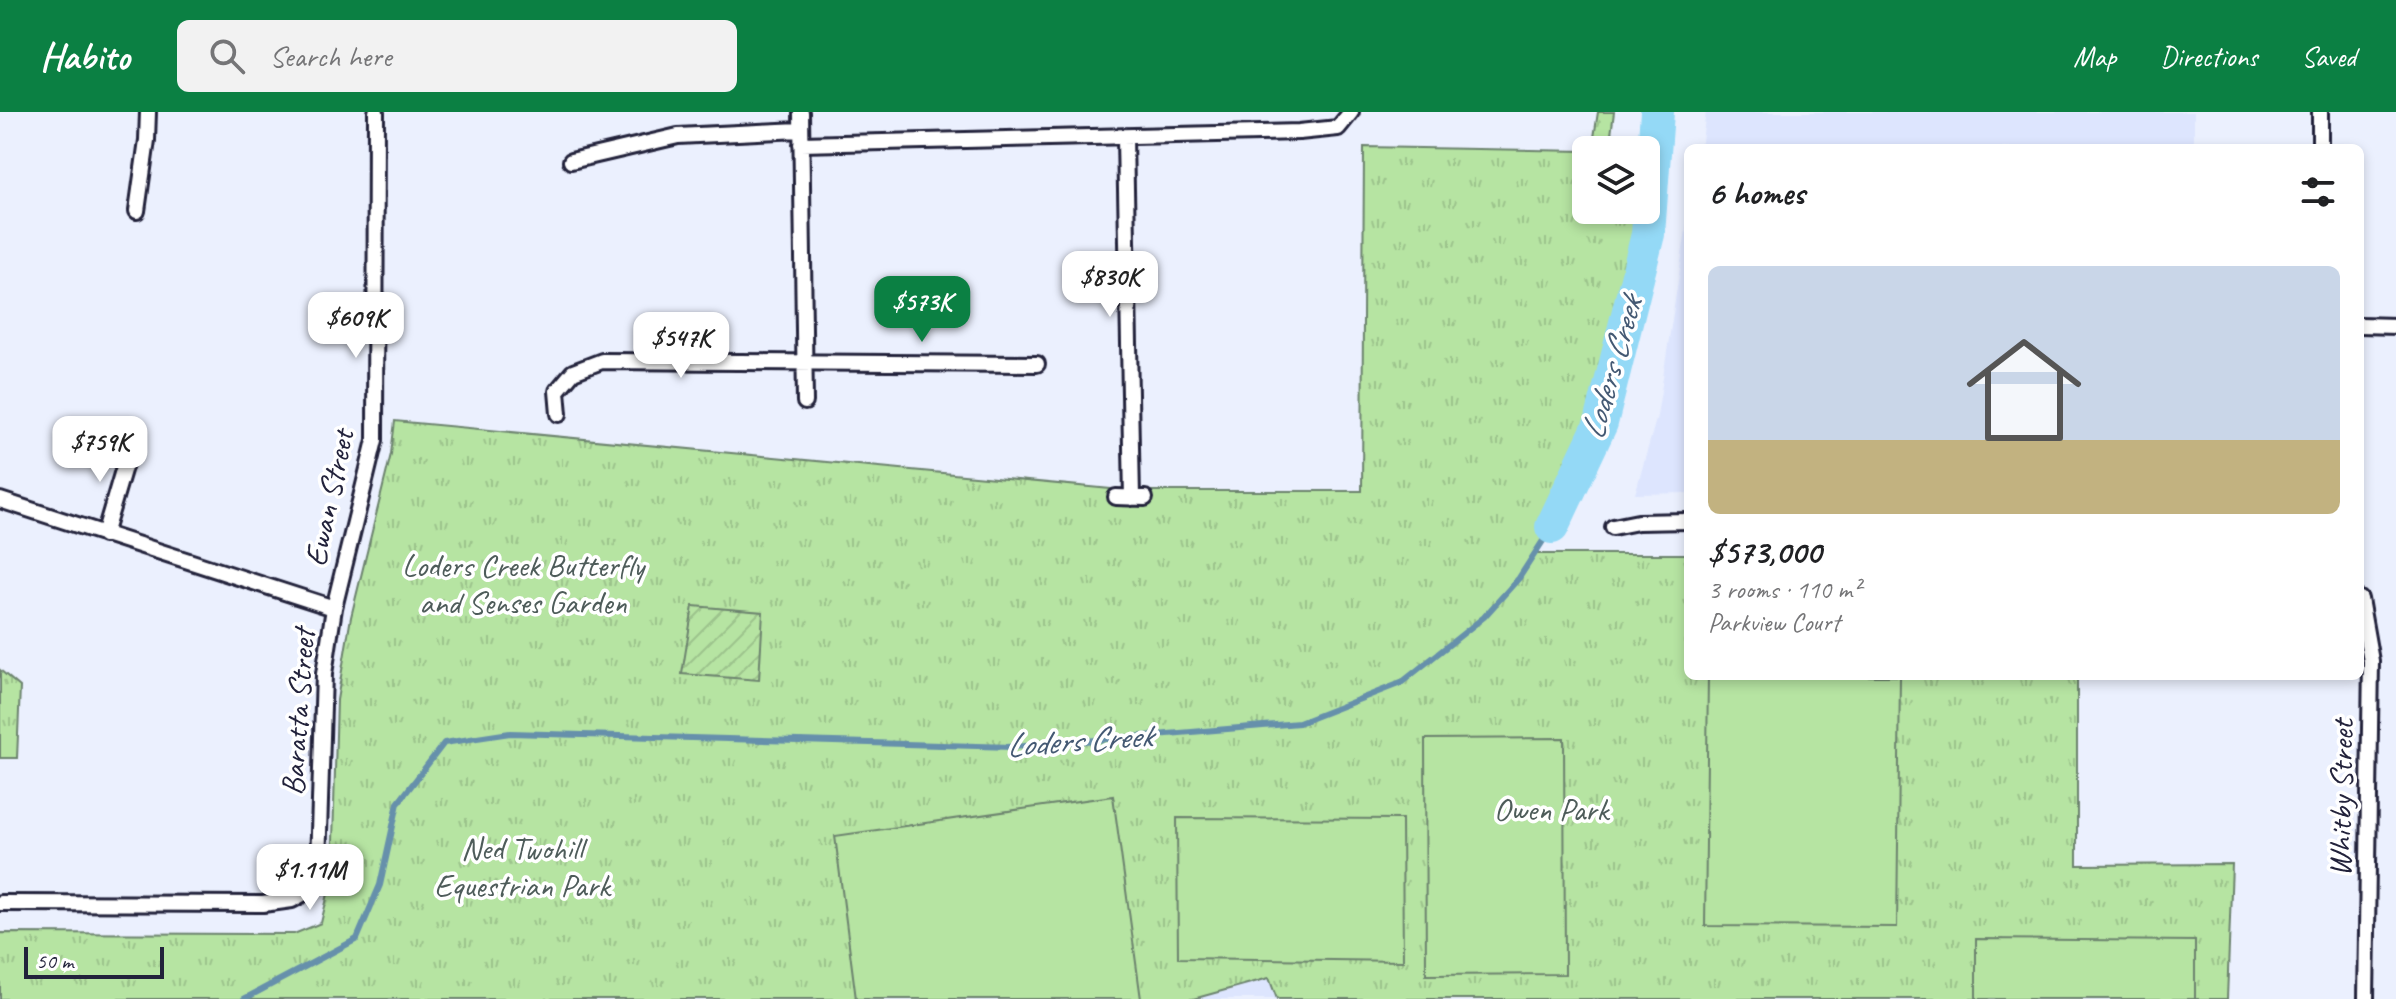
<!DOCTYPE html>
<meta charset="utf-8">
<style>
:root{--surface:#fff;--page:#f2f2f2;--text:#202124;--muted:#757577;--line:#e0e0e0;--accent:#0b8043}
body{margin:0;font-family:Caveat,sans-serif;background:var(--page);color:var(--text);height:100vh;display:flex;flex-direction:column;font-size:30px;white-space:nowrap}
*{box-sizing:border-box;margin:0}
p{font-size:26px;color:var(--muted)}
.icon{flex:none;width:44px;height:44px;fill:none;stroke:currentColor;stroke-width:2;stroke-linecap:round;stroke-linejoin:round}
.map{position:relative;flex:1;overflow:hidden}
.sheet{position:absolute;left:1684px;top:32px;width:680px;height:536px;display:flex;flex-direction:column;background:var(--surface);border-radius:12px;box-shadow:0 4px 12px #0003}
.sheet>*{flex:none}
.tools{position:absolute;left:1572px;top:24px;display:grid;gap:16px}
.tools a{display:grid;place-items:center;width:88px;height:88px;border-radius:12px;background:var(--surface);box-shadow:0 4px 12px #0003;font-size:40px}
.scale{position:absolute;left:24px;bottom:20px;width:140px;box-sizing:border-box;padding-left:8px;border:4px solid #22223b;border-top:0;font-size:22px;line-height:28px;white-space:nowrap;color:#22223b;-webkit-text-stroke:6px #fff;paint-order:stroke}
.price{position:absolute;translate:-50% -68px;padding:0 18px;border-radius:16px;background:#fff;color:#222;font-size:26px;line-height:52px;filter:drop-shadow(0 2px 4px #0008)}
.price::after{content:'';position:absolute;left:50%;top:48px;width:24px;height:18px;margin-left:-12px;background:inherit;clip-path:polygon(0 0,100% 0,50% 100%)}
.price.on{background:var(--accent);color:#fff}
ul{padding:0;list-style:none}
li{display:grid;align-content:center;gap:16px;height:424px;padding:0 24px}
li+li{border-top:2px solid var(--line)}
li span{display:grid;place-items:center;height:248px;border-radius:12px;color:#555}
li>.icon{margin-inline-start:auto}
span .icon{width:144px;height:144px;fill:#fffc;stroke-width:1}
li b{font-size:34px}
h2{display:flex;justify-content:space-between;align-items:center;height:96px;padding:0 24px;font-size:34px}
header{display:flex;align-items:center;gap:48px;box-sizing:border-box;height:112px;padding:0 40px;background:var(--accent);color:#fff}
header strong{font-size:38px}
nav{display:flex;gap:44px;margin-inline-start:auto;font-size:28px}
.search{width:560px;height:72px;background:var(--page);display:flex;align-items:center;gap:20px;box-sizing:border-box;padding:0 28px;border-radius:12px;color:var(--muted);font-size:30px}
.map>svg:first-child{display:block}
.built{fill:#dde5fe}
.park{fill:url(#park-tufts);stroke:#6c836e;stroke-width:2}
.garden{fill:url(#garden-furrows);stroke:#6c836e;stroke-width:2}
.pitch{fill:#b6e4a2;stroke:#6c836e;stroke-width:2}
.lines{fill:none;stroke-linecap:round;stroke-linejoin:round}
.stream{stroke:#6690ab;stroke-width:6}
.river{stroke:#94d9f6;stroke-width:34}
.minor-casing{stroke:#22223b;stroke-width:20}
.minor{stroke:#fff;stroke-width:14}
.labels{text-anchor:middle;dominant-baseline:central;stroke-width:7;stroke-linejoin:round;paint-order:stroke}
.street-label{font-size:32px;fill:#22223b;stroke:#fff}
.park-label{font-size:32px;fill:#4e5c5a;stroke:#fff}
.water-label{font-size:34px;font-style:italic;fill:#445973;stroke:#fff}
</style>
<header>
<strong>Habito</strong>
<div class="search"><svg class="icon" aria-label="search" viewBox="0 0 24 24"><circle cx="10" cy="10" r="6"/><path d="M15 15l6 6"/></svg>Search here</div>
<nav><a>Map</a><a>Directions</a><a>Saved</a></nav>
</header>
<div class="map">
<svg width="2396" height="887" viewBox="0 0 2396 887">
<defs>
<pattern id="park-tufts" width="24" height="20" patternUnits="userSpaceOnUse" patternTransform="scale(2)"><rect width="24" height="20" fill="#b6e4a2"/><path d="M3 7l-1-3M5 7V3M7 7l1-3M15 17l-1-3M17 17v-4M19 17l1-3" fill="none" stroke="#9cc38c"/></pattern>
<pattern id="garden-furrows" width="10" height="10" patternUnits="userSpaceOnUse" patternTransform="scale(2)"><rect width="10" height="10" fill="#b6e4a2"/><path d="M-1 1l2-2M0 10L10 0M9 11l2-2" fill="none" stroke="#9cc38c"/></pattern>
</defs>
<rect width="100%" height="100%" fill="#ebf0fe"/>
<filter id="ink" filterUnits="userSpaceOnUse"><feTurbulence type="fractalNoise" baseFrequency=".0125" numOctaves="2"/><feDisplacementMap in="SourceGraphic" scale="16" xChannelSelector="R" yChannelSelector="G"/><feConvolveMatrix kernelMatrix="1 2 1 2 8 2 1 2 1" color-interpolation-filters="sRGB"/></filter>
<g filter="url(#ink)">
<!-- built -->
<path class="built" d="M 1706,0 L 2194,0 L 2194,36 L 1701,36 Z
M 1688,105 L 1688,381 L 1635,382 L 1657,304 Z
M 1269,866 L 1277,887 L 1193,887 Z"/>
<!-- park -->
<path class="park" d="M 1598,0 L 1614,0 L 1609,38 L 1592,38 Z
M 1364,35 L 1586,39 L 1586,98 L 1646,98 L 1646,40 L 1653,40 L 1648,122 L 1601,311 L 1552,415 L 1535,442 L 1688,442 L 1688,564 L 2077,564 L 2077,753 L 2232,752 L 2227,887 L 1277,887 L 1269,866 L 1193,887 L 0,887 L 0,821 L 294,822 L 321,811 L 332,765 L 337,588 L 351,505 L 391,342 L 395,309 L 1132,379 L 1362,379 Z
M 0,558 L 20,575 L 17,646 L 0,646 Z"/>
<!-- garden -->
<path class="garden" d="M 693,494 L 763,500 L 759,568 L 682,562 Z"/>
<!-- pitch -->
<path class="pitch" d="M 1708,564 L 1900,564 L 1897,815 L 1705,814 Z
M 1564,626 L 1565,862 L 1426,863 L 1425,627 Z
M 1113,684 L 1141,887 L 856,887 L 835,724 Z
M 1177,706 L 1402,707 L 1403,849 L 1178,846 Z
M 1976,827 L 2195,829 L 2195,887 L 1976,887 Z"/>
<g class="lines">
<!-- stream -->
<path class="stream" d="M 244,887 L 357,827 L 380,773 L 398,691 L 444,631 L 510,621 L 1013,635 L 1299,611 L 1401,571 L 1484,505 L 1519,466 L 1552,415"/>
<!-- river -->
<path class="river" d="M 1552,415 L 1601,311 L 1648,122 L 1657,0"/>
<defs>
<path id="minor" d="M 801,0 L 805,290
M 1125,26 L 1132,386
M 801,32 L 1299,20 L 1338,16 L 1351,0
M 2320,36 L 2320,0
M 571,49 L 678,24 L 800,18
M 137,99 L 147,28 L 148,0
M 2360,213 L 2396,214
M 559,302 L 557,279 L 573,260 L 602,249 L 1037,252
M 1116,385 L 1145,386
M 0,388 L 334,496
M 1613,415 L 1638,410 L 1688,409
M 104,423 L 131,331
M 2360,487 L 2371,549 L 2366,887
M 0,791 L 263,792 L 292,788 L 308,779 L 318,752 L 324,562 L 334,496 L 375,328 L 376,0"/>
</defs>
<!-- minor casing -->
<use href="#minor" class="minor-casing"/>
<!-- minor -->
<use href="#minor" class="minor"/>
</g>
</g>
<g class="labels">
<!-- street labels -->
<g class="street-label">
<text transform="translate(329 386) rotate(-78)">Ewan Street</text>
<text transform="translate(298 600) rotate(-86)">Baratta Street</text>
<text transform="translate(2341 686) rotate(-89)">Whitby Street</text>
</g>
<!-- park labels -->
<g class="park-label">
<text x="523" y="453">Loders Creek Butterfly<tspan x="523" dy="37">and Senses Garden</tspan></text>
<text x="1551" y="697">Owen Park</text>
<text x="522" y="736">Ned Twohill<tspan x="522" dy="37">Equestrian Park</tspan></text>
</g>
<!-- water labels -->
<g class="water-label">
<text transform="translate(1611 256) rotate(-74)">Loders Creek</text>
<text transform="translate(1079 628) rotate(-4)">Loders Creek</text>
</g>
</g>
</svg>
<div class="tools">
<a><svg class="icon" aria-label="layers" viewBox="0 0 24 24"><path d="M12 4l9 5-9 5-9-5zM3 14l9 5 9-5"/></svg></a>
</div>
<div class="scale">50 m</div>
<b class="price" style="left:1110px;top:207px">$830K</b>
<b class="price on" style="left:922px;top:232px">$573K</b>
<b class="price" style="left:356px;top:248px">$609K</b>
<b class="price" style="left:681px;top:268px">$547K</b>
<b class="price" style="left:100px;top:372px">$759K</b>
<b class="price" style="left:310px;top:800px">$1.11M</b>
<section class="sheet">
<h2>6 homes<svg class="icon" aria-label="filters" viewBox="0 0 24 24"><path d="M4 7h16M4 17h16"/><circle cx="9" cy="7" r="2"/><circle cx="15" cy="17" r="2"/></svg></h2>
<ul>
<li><span style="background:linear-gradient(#c9d6e8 70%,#c2b280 0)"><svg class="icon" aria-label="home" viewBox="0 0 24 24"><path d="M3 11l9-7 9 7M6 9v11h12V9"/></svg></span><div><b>$573,000</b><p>3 rooms · 110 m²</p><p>Parkview Court</p></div></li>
</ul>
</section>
</div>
